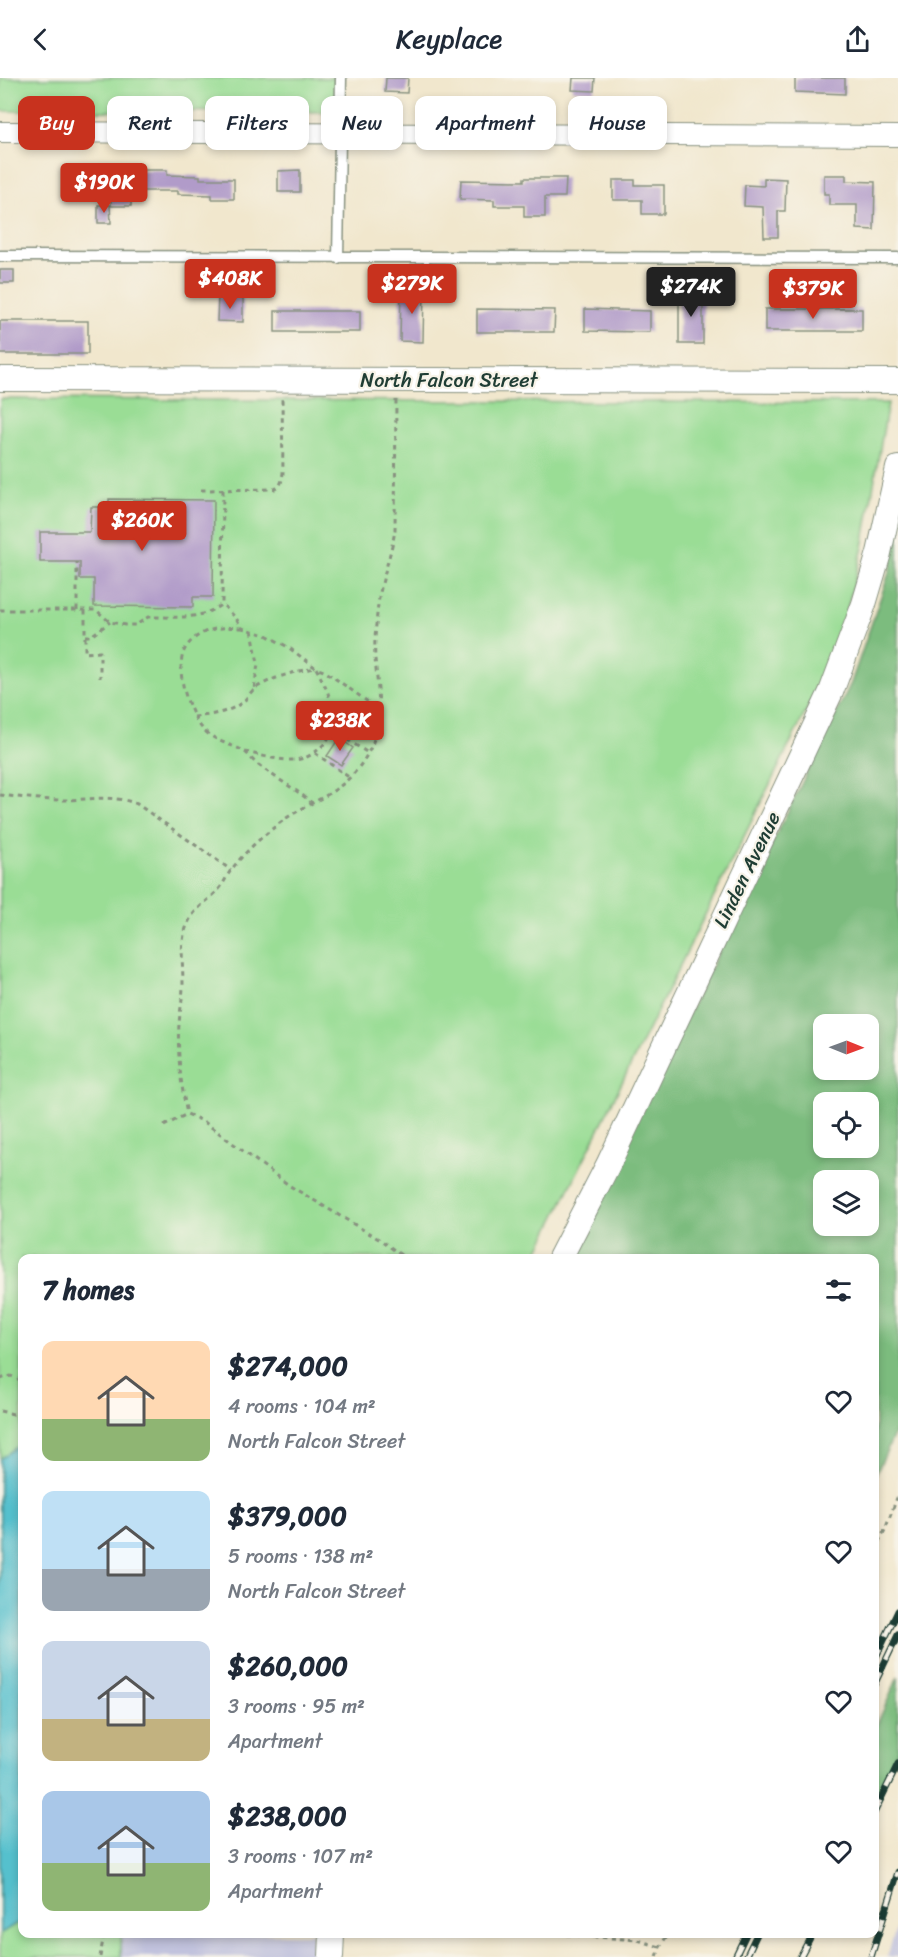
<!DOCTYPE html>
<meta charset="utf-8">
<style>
:root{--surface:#fff;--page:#f2f2f3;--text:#1f2937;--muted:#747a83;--accent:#c8321e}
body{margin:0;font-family:Sriracha,sans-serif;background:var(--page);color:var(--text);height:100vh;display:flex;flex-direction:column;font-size:22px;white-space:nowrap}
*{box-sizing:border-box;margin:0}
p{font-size:20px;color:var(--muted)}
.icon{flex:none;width:33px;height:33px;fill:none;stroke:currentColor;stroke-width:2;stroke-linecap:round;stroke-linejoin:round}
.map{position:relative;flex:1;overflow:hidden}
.details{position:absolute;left:18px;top:1176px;width:861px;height:684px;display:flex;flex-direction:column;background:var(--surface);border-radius:12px;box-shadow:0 3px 9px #0003}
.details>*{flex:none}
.guide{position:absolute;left:18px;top:18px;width:862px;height:54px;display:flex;gap:12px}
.needle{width:39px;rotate:91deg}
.buttons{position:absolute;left:813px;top:936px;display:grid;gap:12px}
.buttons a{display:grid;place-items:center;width:66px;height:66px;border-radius:12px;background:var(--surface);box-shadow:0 3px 9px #0003;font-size:30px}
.price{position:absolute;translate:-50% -51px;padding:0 14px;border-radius:6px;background:var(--accent);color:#fff;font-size:20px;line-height:39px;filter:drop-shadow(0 2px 3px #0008)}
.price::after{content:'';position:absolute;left:50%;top:36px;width:18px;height:14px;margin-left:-9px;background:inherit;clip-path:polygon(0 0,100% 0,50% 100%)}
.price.active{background:#222;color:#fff}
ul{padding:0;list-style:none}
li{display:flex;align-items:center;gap:18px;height:150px;padding:0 24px}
li span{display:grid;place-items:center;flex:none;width:168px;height:120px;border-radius:12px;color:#555}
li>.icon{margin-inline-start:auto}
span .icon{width:72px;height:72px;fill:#fffc;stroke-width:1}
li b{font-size:26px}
h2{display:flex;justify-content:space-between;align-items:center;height:72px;padding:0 24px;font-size:26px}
.tag{padding:0 21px;border-radius:12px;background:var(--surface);box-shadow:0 3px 9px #0003;font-size:21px;line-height:54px}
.tag.active{background:var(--accent);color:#fff}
header{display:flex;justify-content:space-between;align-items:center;height:78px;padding:0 24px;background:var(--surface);font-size:27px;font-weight:600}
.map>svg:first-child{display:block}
.industrial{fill:#c1c2dd}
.green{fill:#9add95;stroke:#5c8d64;stroke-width:1.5}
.forest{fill:#7bbc7e;stroke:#4d7c59;stroke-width:1.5;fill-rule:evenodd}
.water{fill:#54c0cd;stroke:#3a7e80;stroke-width:1.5}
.building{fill:#b19bc9}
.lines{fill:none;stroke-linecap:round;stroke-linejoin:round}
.service-casing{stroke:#889280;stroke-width:13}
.minor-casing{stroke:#889280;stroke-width:22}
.tertiary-casing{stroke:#889280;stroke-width:26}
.path{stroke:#889280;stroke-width:3;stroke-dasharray:4.5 4.5;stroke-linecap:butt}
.service{stroke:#fff;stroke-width:10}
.minor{stroke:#fff;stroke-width:20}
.tertiary{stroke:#fff;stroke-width:24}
.rail-casing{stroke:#1f3d34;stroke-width:7}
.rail{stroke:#f7f3e8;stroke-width:4.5;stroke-dasharray:14;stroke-linecap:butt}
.labels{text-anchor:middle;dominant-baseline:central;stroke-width:4.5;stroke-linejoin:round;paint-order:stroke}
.street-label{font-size:20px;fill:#1f3d34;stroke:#f7f3e8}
</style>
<header><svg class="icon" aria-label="back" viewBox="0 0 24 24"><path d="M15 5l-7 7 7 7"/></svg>Keyplace<svg class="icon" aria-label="share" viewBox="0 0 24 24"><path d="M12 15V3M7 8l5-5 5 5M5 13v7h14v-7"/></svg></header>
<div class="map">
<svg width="898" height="1879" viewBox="0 0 898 1879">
<rect width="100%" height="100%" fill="#f7f3e8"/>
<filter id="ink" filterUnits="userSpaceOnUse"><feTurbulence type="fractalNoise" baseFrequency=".0167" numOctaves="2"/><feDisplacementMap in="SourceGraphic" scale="12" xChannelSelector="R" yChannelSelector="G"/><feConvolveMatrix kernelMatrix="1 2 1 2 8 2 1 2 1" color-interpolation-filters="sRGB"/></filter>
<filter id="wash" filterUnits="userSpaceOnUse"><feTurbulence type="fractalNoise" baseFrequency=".008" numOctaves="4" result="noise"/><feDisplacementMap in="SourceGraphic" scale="24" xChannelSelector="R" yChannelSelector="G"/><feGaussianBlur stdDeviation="1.35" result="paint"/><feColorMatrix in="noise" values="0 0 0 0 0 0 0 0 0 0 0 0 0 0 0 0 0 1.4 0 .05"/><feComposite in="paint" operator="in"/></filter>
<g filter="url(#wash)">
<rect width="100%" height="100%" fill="#f1e7cd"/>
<!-- industrial -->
<path class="industrial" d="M 898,1844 L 898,1879 L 887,1879 Z
M 121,1856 L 312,1856 L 312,1879 L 121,1879 Z"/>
<!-- green -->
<path class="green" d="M 0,0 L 338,0 L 337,34 L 0,33 Z
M 0,321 L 888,325 L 863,469 L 842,551 L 823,599 L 535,1180 L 22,1180 L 22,1856 L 121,1856 L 121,1879 L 0,1879 Z"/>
<!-- forest -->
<path class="forest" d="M 898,444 L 898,1348 L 875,1398 L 874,1180 L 568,1180 L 851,605 L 890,492 ZM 824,946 L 868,946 L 868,992 L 824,992 ZM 824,1024 L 868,1024 L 868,1070 L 824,1070 ZM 824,1102 L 868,1102 L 868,1148 L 824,1148 Z
M 898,1599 L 898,1672 L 875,1721 L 875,1651 Z"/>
<!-- water -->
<path class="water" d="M 22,1365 L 22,1842 L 0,1856 L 0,1381 Z"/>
<g id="blocks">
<!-- building -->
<path class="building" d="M 386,0 L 408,0 L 407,15 L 385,14 Z
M 573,0 L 595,0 L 594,13 L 572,12 Z
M 795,0 L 845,0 L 845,16 L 795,14 Z
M 111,92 L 167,92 L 167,97 L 200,98 L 200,101 L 234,101 L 234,121 L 212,121 L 212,117 L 178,116 L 178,113 L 131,113 L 131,128 L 111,128 Z
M 300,92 L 300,114 L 278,114 L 278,93 Z
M 824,97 L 846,97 L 846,103 L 875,104 L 874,152 L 857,151 L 857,127 L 829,127 L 829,116 L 824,116 Z
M 524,100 L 566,100 L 565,119 L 545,119 L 545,139 L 524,139 L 524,128 L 494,128 L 494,122 L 460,121 L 461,102 L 524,103 Z
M 764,100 L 786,101 L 785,133 L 778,133 L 778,159 L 764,159 L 763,129 L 744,128 L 745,107 L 764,108 Z
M 613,102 L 635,102 L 635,107 L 664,107 L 664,136 L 642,136 L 642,122 L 613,122 Z
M 98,127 L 110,127 L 111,145 L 98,145 Z
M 0,192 L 14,192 L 14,205 L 0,205 Z
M 401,211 L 424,211 L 423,264 L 400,263 Z
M 679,213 L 703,213 L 703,266 L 679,266 Z
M 218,219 L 243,220 L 243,244 L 217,243 Z
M 477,231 L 555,232 L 554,254 L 477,254 Z
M 585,231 L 650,233 L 650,254 L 585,253 Z
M 765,231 L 862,231 L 862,253 L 765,253 Z
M 275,233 L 360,233 L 360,254 L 275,254 Z
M 0,243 L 88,243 L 88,276 L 0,276 Z
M 109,421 L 214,422 L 213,519 L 193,519 L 193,529 L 94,528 L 94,501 L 80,501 L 80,484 L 40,484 L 40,454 L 90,454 L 91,429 L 109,429 Z
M 339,660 L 353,670 L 341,687 L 327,678 Z"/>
</g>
</g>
<g filter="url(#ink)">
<use href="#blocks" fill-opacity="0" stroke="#889280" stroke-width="1.5"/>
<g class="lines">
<defs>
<path id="service" d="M 0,178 L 898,180
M 338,180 L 341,0"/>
<path id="minor" d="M 0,54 L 898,58"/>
<path id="tertiary" d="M 0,301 L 898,303
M 560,1180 L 608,1087 L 831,614 L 864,526 L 879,475 L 898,390
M 331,1879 L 332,1856"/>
</defs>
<!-- service casing -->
<use href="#service" class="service-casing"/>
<!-- minor casing -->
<use href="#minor" class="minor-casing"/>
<!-- tertiary casing -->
<use href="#tertiary" class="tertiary-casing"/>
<!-- path -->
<path class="path" d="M 396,322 L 395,452 C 391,478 381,502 378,527 C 376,545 374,564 375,581 C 378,612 384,646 368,675 C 345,717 315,719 281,744 C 263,758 245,773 232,791 C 227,797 224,805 220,810 C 210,822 195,830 189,843 C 179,862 183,885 183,906 C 183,919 180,933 179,946 C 177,977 181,1006 187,1036 L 203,1043 L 290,1108 L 382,1163 L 405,1180
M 201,412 L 275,411 C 282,407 282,402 283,395 L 282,321
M 223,412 L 222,526 L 236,540 L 242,550 L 266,557 L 288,569 L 316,590 L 326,594 L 371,626 L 378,628
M 0,532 L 96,532 L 110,544 L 125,547 L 136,547 L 148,539 L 154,539 C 180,539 200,542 222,526
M 77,532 L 77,484
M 85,532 L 85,575 L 100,574 L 100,600
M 242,550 C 221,548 197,551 185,571 C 174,591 188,634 202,650 C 212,662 229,666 242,672 C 248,675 251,681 256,685 C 273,699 295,710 312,725
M 252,552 L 258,586 L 254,611
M 85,558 L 91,558 L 110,544
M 194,639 C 210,637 227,635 240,626 C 247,622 250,613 257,609 C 275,599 295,593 316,590 C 329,615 346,647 320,670 C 313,677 304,681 295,682 C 279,683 260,677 245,674
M 332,652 L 368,675
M 315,675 L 350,700
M 0,717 C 20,719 41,722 62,722 C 88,722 113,716 137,726 L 231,792
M 164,1048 L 187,1036
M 0,1301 L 11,1298 L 22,1303
M 0,1333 L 13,1336 L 22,1331
M 874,1472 L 885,1452 L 898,1417
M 557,1856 L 638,1862 L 660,1869
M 100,1879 L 104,1856
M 657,1879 L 660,1869 L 668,1856"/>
<!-- service -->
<use href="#service" class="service"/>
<!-- minor -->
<use href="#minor" class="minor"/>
<!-- tertiary -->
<use href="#tertiary" class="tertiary"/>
<defs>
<path id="rail" d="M 874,1583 L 898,1533
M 874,1607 L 898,1557
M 874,1735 L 898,1686
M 735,1879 L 746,1856
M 746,1879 L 757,1856
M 800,1879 L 812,1856
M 871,1879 L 898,1794"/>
</defs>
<!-- rail casing -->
<use href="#rail" class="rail-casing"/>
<!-- rail -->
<use href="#rail" class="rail"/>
</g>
</g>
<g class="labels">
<!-- street labels -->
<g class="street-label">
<text x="449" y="302">North Falcon Street</text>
<text transform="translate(747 792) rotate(-64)">Linden Avenue</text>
</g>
</g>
</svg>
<div class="buttons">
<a><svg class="needle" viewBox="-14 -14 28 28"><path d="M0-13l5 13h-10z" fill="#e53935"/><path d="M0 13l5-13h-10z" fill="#747a83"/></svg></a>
<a><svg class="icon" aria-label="locate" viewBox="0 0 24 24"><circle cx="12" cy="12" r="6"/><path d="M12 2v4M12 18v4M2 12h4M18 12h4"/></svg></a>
<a><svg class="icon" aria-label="layers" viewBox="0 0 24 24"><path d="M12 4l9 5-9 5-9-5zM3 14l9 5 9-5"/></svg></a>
</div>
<b class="price" style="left:104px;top:136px">$190K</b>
<b class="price" style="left:230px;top:232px">$408K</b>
<b class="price" style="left:412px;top:237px">$279K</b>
<b class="price active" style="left:691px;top:240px">$274K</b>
<b class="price" style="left:813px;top:242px">$379K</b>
<b class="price" style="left:142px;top:474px">$260K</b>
<b class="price" style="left:340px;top:674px">$238K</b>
<div class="guide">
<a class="tag active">Buy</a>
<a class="tag">Rent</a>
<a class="tag">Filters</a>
<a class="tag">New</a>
<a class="tag">Apartment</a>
<a class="tag">House</a>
</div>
<section class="details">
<h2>7 homes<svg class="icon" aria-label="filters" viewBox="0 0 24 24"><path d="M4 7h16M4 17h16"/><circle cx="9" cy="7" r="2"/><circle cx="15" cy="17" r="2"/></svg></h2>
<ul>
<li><span style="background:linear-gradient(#ffd9b3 65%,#8fb573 0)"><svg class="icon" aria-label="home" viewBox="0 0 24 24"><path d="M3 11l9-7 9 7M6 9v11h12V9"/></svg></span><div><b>$274,000</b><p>4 rooms · 104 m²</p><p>North Falcon Street</p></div><svg class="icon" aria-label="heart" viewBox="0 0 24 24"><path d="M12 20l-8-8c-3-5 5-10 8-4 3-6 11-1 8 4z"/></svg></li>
<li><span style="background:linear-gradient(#bfe0f5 65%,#9aa5b1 0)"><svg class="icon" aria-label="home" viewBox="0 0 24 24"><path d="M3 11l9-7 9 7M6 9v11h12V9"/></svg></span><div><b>$379,000</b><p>5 rooms · 138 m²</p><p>North Falcon Street</p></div><svg class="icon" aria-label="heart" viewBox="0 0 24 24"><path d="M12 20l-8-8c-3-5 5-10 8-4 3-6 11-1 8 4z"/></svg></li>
<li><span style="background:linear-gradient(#c9d6e8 65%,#c2b280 0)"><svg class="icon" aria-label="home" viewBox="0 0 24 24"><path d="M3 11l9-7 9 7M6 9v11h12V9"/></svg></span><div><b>$260,000</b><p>3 rooms · 95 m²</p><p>Apartment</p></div><svg class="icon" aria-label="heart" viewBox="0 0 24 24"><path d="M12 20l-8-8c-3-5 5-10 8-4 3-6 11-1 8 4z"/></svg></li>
<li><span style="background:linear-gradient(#a9c7e8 60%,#8fb573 0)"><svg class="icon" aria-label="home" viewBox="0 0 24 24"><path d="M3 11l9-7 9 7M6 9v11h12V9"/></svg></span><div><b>$238,000</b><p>3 rooms · 107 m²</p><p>Apartment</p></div><svg class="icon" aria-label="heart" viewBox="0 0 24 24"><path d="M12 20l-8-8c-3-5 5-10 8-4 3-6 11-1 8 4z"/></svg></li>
</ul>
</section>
</div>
